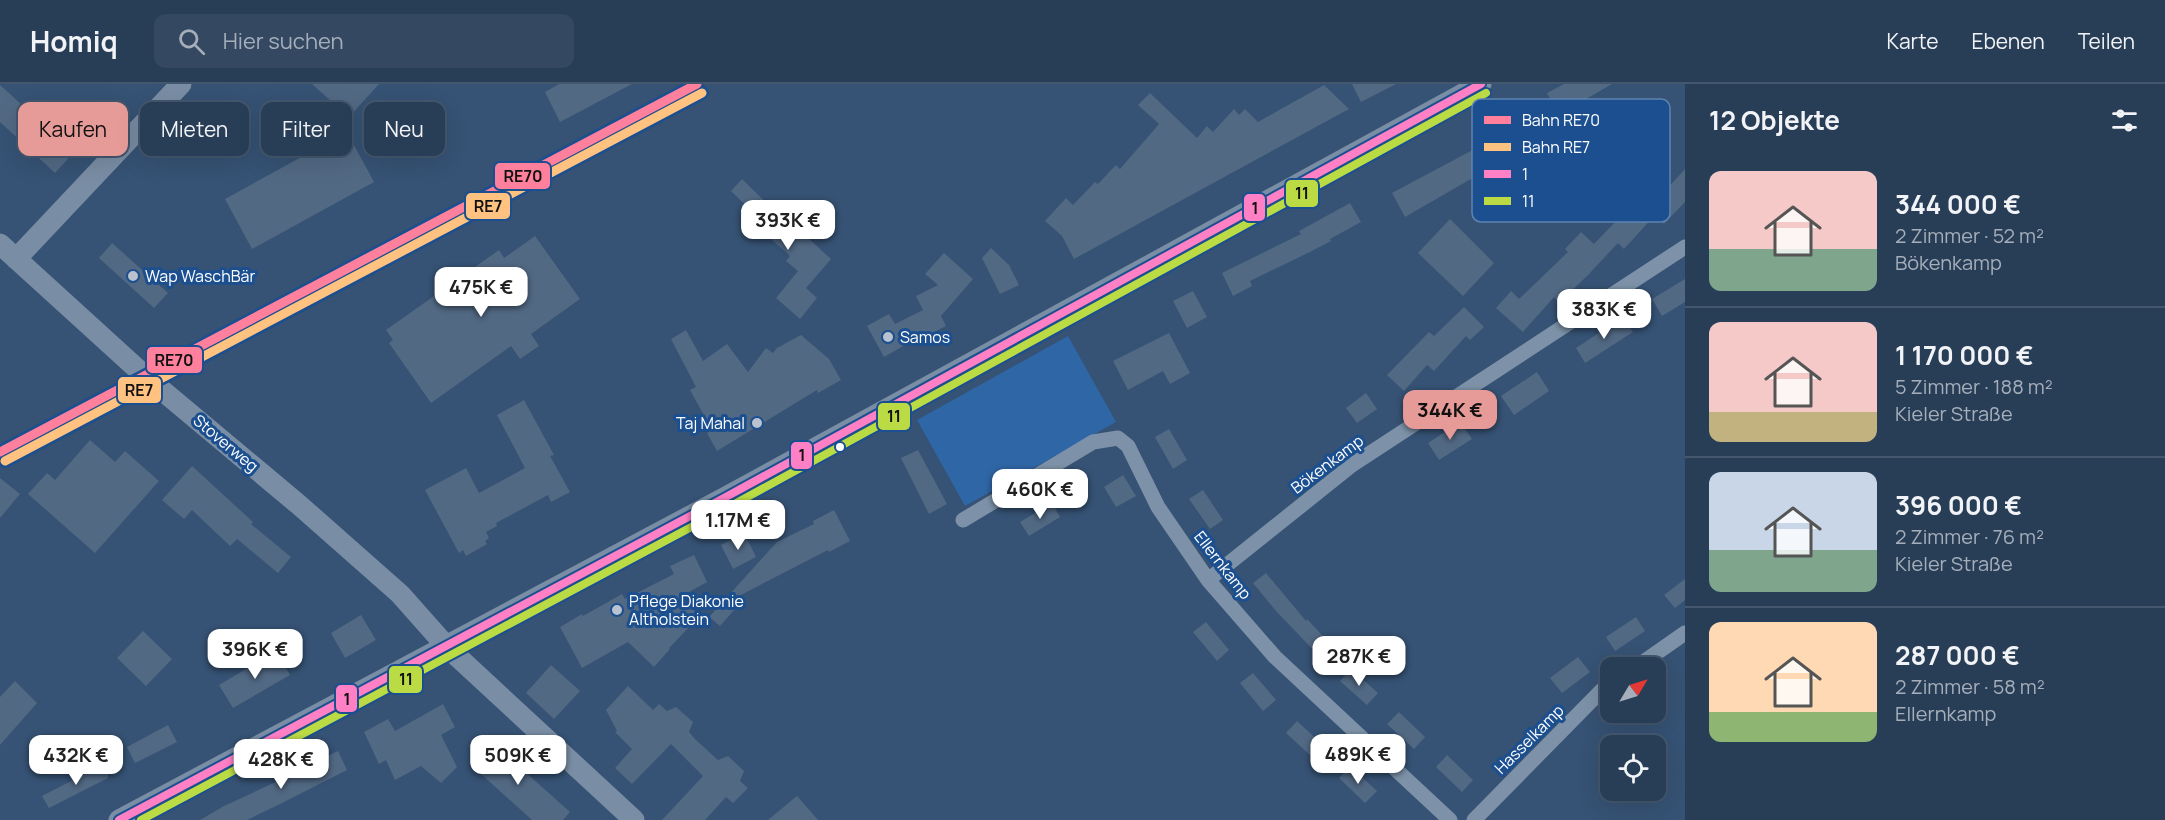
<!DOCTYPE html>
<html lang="de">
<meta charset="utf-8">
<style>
:root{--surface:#283e57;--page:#344961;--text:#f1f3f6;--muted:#a5aeba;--line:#44576d;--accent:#e69b98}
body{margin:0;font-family:Manrope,sans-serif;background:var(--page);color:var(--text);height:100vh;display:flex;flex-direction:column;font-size:22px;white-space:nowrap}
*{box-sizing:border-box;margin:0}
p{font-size:20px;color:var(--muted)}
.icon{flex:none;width:33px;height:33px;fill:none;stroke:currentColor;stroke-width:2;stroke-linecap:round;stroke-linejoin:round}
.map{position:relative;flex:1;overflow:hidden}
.side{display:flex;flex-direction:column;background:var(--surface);width:480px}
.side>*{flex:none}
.top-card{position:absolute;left:18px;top:18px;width:570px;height:54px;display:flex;gap:12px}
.needle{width:39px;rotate:52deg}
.tools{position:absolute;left:1600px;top:573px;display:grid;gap:12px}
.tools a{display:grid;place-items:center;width:66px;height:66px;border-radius:12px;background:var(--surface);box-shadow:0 6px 24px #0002,0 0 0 2px var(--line);font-size:30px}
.price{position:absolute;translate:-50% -51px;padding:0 14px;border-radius:12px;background:#fff;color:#222;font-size:20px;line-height:39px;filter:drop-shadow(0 2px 3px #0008)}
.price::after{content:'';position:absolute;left:50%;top:36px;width:18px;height:14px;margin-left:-9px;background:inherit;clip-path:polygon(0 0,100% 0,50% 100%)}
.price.on{background:var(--accent);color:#111}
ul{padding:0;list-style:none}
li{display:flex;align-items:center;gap:18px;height:150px;padding:0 24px}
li+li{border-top:2px solid var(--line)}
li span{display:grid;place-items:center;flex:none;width:168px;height:120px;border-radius:12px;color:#555}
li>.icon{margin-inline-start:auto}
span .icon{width:72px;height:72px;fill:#fffc;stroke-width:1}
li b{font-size:26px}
h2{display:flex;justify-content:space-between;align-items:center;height:72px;padding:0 24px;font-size:26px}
.pill{padding:0 21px;border-radius:12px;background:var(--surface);box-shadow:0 6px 24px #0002,0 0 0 2px var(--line);font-size:21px;line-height:54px}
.pill.on{background:var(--accent);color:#111}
header{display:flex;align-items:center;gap:36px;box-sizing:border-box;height:84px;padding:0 30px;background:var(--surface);border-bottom:2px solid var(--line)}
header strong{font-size:28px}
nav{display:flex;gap:33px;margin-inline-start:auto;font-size:21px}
.search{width:420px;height:54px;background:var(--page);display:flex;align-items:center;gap:15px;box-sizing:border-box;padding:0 21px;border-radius:12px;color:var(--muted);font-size:22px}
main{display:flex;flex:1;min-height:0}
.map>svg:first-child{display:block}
.green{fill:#2f66a5}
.building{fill:#526984}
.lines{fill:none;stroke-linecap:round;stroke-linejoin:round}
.street{stroke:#7d92a8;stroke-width:15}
.secondary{stroke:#798da4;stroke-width:21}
.bus-1-casing{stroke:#1b4f8f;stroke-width:12}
.bus-2-casing{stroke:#1b4f8f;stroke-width:12}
.bus-1{stroke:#ff80c5;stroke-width:8}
.bus-2{stroke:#bbdb44;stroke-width:8}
.rail-1-casing{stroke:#1b4f8f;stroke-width:14}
.rail-2-casing{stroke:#1b4f8f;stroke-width:14}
.rail-1{stroke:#ff809c;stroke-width:9}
.rail-2{stroke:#ffc280;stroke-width:9}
.poi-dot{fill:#b9c2ce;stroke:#1b4f8f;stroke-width:2}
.bus-dot{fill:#fff;stroke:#1b4f8f;stroke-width:2}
.labels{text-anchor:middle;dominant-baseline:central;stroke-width:6;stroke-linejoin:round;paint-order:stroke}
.poi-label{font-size:16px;fill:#fff;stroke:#1b4f8f;text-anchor:start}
.street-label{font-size:16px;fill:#fff;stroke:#1b4f8f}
.key{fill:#1b4f8f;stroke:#5f84b1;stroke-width:1.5}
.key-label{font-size:16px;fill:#fff}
.line-badge{stroke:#1b4f8f;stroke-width:2}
.pale-badge-label{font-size:16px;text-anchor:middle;font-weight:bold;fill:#111}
</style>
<header>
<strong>Homiq</strong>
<div class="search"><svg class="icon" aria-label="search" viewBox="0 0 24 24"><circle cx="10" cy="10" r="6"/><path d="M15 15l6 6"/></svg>Hier suchen</div>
<nav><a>Karte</a><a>Ebenen</a><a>Teilen</a></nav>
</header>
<main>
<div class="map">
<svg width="1685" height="736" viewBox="0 0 1685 736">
<rect width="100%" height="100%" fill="#365274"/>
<!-- green -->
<path class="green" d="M 1068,252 L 1116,338 L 965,422 L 917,336 Z"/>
<!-- building -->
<path class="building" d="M 312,0 L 379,0 L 349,33 Z
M 559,0 L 632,0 L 560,38 L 545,8 Z
M 1352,0 L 1396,0 L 1361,18 Z
M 1564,0 L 1612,0 L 1574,22 L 1576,25 L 1537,45 L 1545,61 L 1511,76 L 1509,73 L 1405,133 L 1392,109 L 1512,45 L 1511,42 L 1553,21 L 1547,9 Z
M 0,1 L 74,68 L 55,89 L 0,38 Z
M 1324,1 L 1349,25 L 1074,175 L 1062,152 L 1045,137 L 1066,114 L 1073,121 L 1095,98 L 1098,100 L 1116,81 L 1120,85 L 1159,40 L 1138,21 L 1150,9 L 1197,54 L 1207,42 L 1213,48 L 1234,25 L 1239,31 L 1245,25 L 1258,38 Z
M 347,48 L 374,98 L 252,165 L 225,115 Z
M 1685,85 L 1685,118 L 1664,140 L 1655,131 L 1624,165 L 1618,159 L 1588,191 L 1559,219 L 1554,213 L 1523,248 L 1496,224 L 1511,207 L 1519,215 L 1568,168 L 1565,165 L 1581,148 L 1594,160 L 1622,131 L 1630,138 L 1662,107 L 1664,108 Z
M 742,95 L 786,138 L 788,136 L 831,175 L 806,204 L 817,214 L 800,235 L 776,214 L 798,187 L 786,177 L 790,172 L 771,155 L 775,150 L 731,107 Z
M 1350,119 L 1361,138 L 1330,155 L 1331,157 L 1310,168 L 1250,197 L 1252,202 L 1233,212 L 1222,189 L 1301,150 L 1299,147 Z
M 1450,135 L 1494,179 L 1463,212 L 1418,169 Z
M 535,152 L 580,215 L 531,250 L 539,262 L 520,275 L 511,262 L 431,319 L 389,259 L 393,256 L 386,246 L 499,166 L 504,174 Z
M 112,159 L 168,209 L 154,224 L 99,174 Z
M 991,164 L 1009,181 L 1019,201 L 1000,210 L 982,174 Z
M 944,169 L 973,195 L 941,232 L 946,242 L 927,252 L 926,249 L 884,273 L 867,242 L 889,230 L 895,240 L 923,226 L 916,212 L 938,201 L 925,190 Z
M 1685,195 L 1685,218 L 1662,232 L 1652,215 Z
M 1193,207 L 1207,233 L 1187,244 L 1173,217 Z
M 1464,223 L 1484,243 L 1470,256 L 1466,252 L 1434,287 L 1427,281 L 1404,307 L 1387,291 L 1429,248 L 1434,252 Z
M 1623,233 L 1633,248 L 1585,279 L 1576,264 Z
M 686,246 L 703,277 L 727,260 L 748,288 L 766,264 L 773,269 L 777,264 L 801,251 L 829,275 L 841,296 L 818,309 L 817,306 L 717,367 L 707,349 L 712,346 L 690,306 L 696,303 L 671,255 Z
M 1169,249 L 1190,289 L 1170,300 L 1163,287 L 1128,306 L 1113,277 Z
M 1537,288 L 1549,307 L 1514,331 L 1501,312 Z
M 1366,309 L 1377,325 L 1357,339 L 1346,324 Z
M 524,316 L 554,371 L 550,372 L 570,408 L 551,418 L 548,411 L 496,439 L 497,442 L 486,448 L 489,454 L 485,457 L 487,460 L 466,472 L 463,466 L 459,469 L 425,406 L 466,384 L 479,409 L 525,384 L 497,331 Z
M 1460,338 L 1472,355 L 1439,376 L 1428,359 Z
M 1169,345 L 1187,376 L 1173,385 L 1155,353 Z
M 90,356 L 115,378 L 125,367 L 159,397 L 95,469 L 28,410 L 47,389 L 55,396 Z
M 918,366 L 947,420 L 929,430 L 901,374 Z
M 192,382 L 253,438 L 251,440 L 291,473 L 278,489 L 237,455 L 230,462 L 192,426 L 184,435 L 162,416 Z
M 1123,391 L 1136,412 L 1116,423 L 1104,403 Z
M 0,394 L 20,410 L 0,434 Z
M 1203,406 L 1223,436 L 1210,445 L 1189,415 Z
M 1052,419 L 1060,433 L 1029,452 L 1020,438 Z
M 834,426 L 850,457 L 829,468 L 828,466 L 739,512 L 743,516 L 720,542 L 709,533 L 777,458 L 814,440 L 813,437 Z
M 744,449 L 756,473 L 733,485 L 721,461 Z
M 694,471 L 707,498 L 680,513 L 700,532 L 669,564 L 670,565 L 654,583 L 628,558 L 582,584 L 560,543 L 582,530 L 583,532 L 622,510 L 625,515 L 674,490 L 670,482 Z
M 1266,489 L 1306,537 L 1307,535 L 1332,562 L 1320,573 L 1276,527 L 1253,499 Z
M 1685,495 L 1685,516 L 1675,524 L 1664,511 Z
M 361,531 L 376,556 L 345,574 L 331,549 Z
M 1636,533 L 1645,547 L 1615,567 L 1606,553 Z
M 1206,538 L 1229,566 L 1217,577 L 1193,548 Z
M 143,547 L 172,575 L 146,602 L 117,574 Z
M 276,567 L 290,591 L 233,624 L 219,601 Z
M 1578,573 L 1590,588 L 1562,609 L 1550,594 Z
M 551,581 L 580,607 L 554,635 L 526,609 Z
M 1351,585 L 1378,609 L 1367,621 L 1340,597 Z
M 1253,589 L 1276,616 L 1263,627 L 1240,599 Z
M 15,597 L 37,619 L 0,661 L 0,613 Z
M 628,602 L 653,626 L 659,620 L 667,627 L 676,623 L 693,638 L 689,648 L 696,656 L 718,676 L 728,672 L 744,687 L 740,697 L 748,704 L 733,719 L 726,713 L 705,736 L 662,736 L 703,692 L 671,660 L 632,700 L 615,684 L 632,665 L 615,648 L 617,647 L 606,626 Z
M 443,620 L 455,643 L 441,651 L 457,683 L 441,699 L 421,682 L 395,696 L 386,676 L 379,680 L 364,648 L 388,635 L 395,647 Z
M 1399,628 L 1425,653 L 1414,665 L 1387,640 Z
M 1297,637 L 1324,662 L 1313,674 L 1286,649 Z
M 168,641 L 177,658 L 135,679 L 127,663 Z
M 492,658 L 570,728 L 563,736 L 532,736 L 471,681 Z
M 338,667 L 347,686 L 278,721 L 247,736 L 200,736 L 224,722 L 291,691 L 291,690 Z
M 1447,671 L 1473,696 L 1462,708 L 1436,683 Z
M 104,680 L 108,688 L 108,694 L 49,724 L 42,712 Z
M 1350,682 L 1377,707 L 1365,719 L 1339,694 Z
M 797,712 L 818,736 L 768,736 Z"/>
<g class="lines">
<!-- street -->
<path class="street" d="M 963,436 L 1093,358 L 1118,354 L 1128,362 L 1158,423 L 1208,496 L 1275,573 L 1450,736
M 1208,496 L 1352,381 L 1685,163
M 1635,584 L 1685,549
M 1474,736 L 1602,606 L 1611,600"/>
<!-- secondary -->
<path class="secondary" d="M 0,160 L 145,292 L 298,420 L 400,510 L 447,563 L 634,736
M 16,175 L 181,0
M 119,736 L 724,414 L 1481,0"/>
<defs>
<path id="bus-1" d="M 119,736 L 724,414 L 1481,0"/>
<path id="bus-2" d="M 141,736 L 729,423 L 1486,9"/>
</defs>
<!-- bus-1 casing -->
<use href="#bus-1" class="bus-1-casing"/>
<!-- bus-2 casing -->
<use href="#bus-2" class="bus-2-casing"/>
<!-- bus-1 -->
<use href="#bus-1" class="bus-1"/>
<!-- bus-2 -->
<use href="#bus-2" class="bus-2"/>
<defs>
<path id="rail-1" d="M 0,368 L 697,0"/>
<path id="rail-2" d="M 5,377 L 702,9"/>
</defs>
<!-- rail-1 casing -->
<use href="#rail-1" class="rail-1-casing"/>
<!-- rail-2 casing -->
<use href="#rail-2" class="rail-2-casing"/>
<!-- rail-1 -->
<use href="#rail-1" class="rail-1"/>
<!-- rail-2 -->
<use href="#rail-2" class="rail-2"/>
</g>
<!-- markers -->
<g class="poi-dot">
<circle cx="133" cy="192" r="6"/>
<circle cx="888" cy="253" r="6"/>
<circle cx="757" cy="339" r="6"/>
<circle cx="617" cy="526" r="6"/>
</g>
<circle class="bus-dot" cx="840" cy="363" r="5"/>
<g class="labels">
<!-- poi labels -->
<g class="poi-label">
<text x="145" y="192">Wap WaschBär</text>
<text x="900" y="253">Samos</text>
<text x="745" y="339" text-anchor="end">Taj Mahal</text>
<text x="629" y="517">Pflege Diakonie<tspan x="629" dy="18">Altholstein</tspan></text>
</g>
<!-- street labels -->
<g class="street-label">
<text transform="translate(226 359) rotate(40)">Stoverweg</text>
<text transform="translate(1327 380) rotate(-37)">Bökenkamp</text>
<text transform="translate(1223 481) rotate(52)">Ellernkamp</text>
<text transform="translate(1529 655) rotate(-45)">Hasselkamp</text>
</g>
</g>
<!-- legend -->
<rect x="1472" y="15" width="198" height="123" rx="9" class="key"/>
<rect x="1484" y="32" width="27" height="8" fill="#ff809c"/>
<rect x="1484" y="59" width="27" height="8" fill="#ffc280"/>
<rect x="1484" y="86" width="27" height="8" fill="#ff80c5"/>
<rect x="1484" y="113" width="27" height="8" fill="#bbdb44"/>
<g class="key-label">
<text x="1522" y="42">Bahn RE70</text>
<text x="1522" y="69">Bahn RE7</text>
<text x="1522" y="96">1</text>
<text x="1522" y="123">11</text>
</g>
<g class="line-badge">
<rect x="494" y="78" width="57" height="28" rx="6" fill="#ff809c"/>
<rect x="1285" y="95" width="34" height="29" rx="6" fill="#bbdb44"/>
<rect x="465" y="108" width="46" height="28" rx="6" fill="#ffc280"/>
<rect x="1243" y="109" width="23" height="29" rx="6" fill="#ff80c5"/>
<rect x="146" y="262" width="57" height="28" rx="6" fill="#ff809c"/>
<rect x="117" y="292" width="45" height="28" rx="6" fill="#ffc280"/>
<rect x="877" y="318" width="34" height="29" rx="6" fill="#bbdb44"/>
<rect x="790" y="357" width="23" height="29" rx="6" fill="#ff80c5"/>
<rect x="388" y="581" width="35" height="29" rx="6" fill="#bbdb44"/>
<rect x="335" y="600" width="23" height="29" rx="6" fill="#ff80c5"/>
</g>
<g class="pale-badge-label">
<text x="523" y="98">RE70</text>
<text x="1302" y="115">11</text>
<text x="488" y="128">RE7</text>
<text x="1255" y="130">1</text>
<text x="174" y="282">RE70</text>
<text x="139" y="312">RE7</text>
<text x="894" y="338">11</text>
<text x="802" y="377">1</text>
<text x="406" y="601">11</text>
<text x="347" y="621">1</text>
</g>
</svg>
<div class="tools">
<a><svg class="needle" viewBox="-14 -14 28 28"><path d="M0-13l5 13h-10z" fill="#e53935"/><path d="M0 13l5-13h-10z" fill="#a5aeba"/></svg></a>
<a><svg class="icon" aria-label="locate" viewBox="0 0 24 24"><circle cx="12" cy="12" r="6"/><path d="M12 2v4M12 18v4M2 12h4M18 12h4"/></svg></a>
</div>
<b class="price" style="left:788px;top:167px">393K €</b>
<b class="price" style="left:481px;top:234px">475K €</b>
<b class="price" style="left:1604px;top:256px">383K €</b>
<b class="price on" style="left:1450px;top:357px">344K €</b>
<b class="price" style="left:1040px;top:436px">460K €</b>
<b class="price" style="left:738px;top:467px">1.17M €</b>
<b class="price" style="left:255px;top:596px">396K €</b>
<b class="price" style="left:1359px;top:603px">287K €</b>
<b class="price" style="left:1358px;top:701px">489K €</b>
<b class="price" style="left:76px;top:702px">432K €</b>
<b class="price" style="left:518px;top:702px">509K €</b>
<b class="price" style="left:281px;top:706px">428K €</b>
<div class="top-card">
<a class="pill on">Kaufen</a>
<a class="pill">Mieten</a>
<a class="pill">Filter</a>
<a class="pill">Neu</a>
</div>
</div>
<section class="side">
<h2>12 Objekte<svg class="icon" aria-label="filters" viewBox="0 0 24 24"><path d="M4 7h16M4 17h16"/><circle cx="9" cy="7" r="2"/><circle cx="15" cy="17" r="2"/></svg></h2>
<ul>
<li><span style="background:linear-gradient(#f6c9c9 65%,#7fa58c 0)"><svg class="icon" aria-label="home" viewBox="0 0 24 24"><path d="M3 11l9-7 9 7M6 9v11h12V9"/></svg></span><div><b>344 000 €</b><p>2 Zimmer · 52 m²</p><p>Bökenkamp</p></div></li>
<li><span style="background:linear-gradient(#f6c9c9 75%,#c2b280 0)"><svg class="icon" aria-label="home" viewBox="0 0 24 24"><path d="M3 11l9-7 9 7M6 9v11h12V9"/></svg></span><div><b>1 170 000 €</b><p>5 Zimmer · 188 m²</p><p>Kieler Straße</p></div></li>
<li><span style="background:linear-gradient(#c9d6e8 65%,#7fa58c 0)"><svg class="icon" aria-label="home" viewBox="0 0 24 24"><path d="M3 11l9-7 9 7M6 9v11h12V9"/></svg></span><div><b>396 000 €</b><p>2 Zimmer · 76 m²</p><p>Kieler Straße</p></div></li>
<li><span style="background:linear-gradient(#ffd9b3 75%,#8fb573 0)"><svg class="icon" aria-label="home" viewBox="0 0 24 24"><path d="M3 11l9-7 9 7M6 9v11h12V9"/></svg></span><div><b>287 000 €</b><p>2 Zimmer · 58 m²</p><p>Ellernkamp</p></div></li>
</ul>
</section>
</main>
